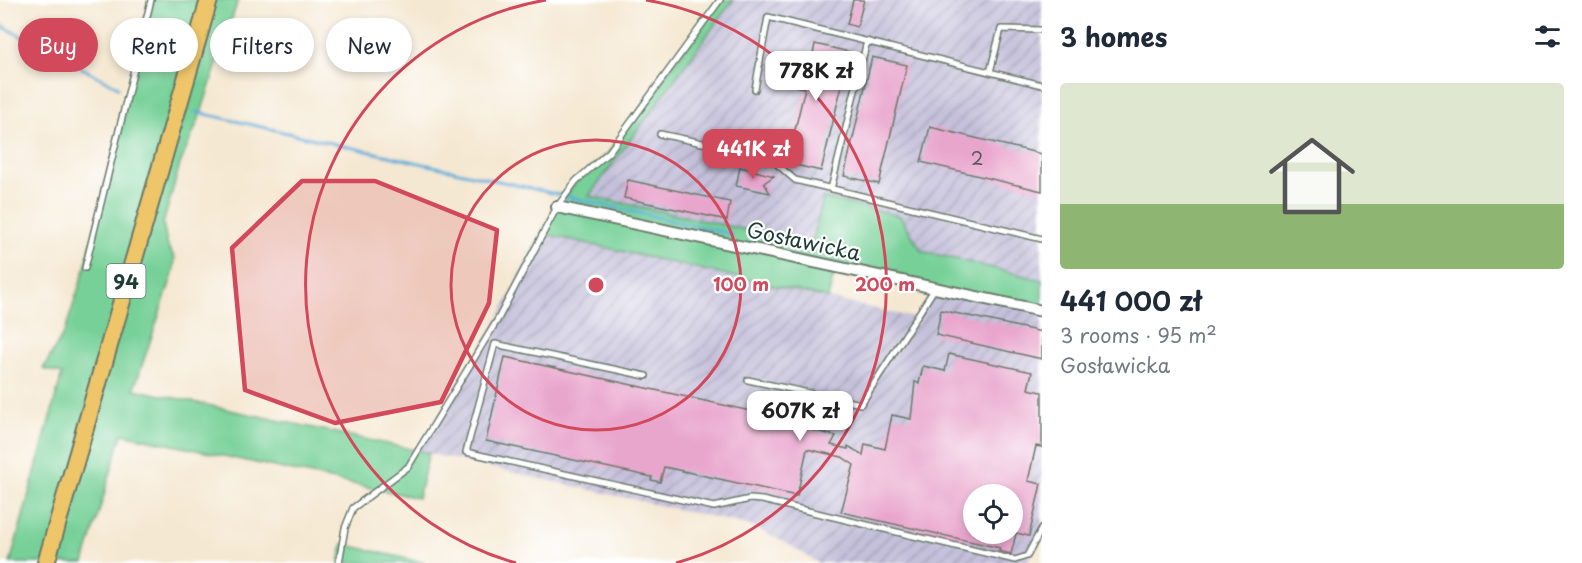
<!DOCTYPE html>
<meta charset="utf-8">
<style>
:root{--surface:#fff;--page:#f2f2f3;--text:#1f2937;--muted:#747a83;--accent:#d1495b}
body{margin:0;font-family:"Playpen Sans",sans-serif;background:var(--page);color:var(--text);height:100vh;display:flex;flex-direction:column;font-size:22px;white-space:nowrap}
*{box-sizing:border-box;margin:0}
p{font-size:20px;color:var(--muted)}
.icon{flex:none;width:33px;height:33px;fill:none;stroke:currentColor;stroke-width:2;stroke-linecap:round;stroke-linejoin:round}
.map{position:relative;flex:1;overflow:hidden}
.side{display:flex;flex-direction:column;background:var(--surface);width:540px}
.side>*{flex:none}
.banner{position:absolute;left:18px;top:18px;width:570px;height:54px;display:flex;gap:12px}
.controls{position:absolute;left:963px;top:484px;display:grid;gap:12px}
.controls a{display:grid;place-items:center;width:60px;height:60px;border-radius:50%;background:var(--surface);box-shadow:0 3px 9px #0003;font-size:30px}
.price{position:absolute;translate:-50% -51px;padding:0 14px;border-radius:12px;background:#fff;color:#222;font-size:20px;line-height:39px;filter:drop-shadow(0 2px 3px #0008)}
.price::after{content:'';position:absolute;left:50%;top:36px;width:18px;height:14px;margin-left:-9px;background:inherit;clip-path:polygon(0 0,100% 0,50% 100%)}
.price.current{background:var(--accent);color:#fff}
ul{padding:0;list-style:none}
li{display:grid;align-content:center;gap:12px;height:318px;padding:0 18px}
li span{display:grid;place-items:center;height:186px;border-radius:6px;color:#555}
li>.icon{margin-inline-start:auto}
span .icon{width:108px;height:108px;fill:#fffc;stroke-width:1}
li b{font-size:26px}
h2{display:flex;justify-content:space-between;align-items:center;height:72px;padding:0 18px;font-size:26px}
.pill{padding:0 21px;border-radius:27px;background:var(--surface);box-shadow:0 3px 9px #0003;font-size:21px;line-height:54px}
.pill.current{background:var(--accent);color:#fff}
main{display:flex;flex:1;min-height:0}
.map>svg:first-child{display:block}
.industrial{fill:url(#industrial-furrows);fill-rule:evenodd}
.grass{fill:#76d097;stroke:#4a8666;stroke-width:1.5}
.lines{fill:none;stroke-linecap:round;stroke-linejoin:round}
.stream{stroke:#61adda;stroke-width:3}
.building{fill:#e9a6cd}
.service-casing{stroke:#6a796b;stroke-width:8}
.minor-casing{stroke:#6a796b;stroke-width:14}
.primary-casing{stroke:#6a796b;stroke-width:20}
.service{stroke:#fff;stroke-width:5}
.minor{stroke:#fff;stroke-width:10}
.primary{stroke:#eec569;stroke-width:16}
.marked{fill:#d1495b;fill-opacity:0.2;stroke:#d1495b;stroke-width:4.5;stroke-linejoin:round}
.ring{fill:none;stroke:#d1495b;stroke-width:3}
.labels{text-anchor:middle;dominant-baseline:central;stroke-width:4.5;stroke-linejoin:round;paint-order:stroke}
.number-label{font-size:18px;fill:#52575a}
.shield{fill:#fff;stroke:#627771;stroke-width:1.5}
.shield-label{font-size:20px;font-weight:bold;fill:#1f3d34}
.street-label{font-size:21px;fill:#1f3d34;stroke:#fff}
.centre{fill:#d1495b;stroke:#fff;stroke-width:3}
.ring-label{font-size:18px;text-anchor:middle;font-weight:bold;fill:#d1495b;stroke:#fff;stroke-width:4.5;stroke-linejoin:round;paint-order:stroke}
</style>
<main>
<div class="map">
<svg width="1042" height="563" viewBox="0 0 1042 563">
<defs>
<pattern id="industrial-furrows" width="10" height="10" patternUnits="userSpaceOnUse" patternTransform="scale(1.5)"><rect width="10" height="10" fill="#c5c0da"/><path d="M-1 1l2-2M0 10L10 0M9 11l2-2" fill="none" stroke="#9f9db2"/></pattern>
</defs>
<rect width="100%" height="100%" fill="#fff"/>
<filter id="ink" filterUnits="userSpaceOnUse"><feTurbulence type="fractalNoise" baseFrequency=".0167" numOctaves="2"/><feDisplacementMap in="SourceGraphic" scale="12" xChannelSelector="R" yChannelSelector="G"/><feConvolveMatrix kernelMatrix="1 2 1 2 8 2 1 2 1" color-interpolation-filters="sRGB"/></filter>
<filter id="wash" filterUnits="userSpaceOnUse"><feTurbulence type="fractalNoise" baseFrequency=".008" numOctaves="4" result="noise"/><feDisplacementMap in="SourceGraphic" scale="24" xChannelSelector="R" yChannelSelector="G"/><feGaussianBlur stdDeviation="1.35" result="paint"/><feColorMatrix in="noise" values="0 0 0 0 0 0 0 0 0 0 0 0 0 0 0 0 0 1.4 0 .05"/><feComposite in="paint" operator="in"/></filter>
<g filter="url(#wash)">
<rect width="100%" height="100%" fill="#f5e8d2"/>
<!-- industrial -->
<path class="industrial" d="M 733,0 L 1042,0 L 1042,280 L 922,251 L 900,216 L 823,198 L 812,244 L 588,196 Z
M 541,233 L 915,318 L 935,288 L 1042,311 L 1042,539 L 1026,563 L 818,563 L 786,543 L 751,526 L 418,451 L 498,319 ZM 974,495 L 1012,495 L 1012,534 L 974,534 Z"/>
<!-- grass -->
<path class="grass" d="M 151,0 L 238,0 L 199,119 L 180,164 L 163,224 L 168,247 L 175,258 L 173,274 L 134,389 L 429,453 L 418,498 L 122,434 L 84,563 L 10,563 L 62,374 L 43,369 L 65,331 L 85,268 Z
M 720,0 L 733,0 L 589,196 L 812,244 L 823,198 L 900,216 L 922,251 L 1042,280 L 1042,311 L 836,267 L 828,298 L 541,233 L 576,181 L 609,152 Z
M 343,544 L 425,563 L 339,563 Z"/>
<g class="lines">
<!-- stream -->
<path class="stream" d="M 0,25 L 118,87
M 196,112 L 731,234"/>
</g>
<g id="blocks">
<!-- building -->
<path class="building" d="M 853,0 L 864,0 L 857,27 L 847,24 Z
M 815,44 L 850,52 L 821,171 L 787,163 L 805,88 L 783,83 L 790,54 L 812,59 Z
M 872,57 L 907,65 L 879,184 L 844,176 Z
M 930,127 L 1042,154 L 1042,191 L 921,162 Z
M 740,167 L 774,176 L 764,183 L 770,193 L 736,186 Z
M 628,180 L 730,202 L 727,220 L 624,198 Z
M 941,310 L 1042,332 L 1042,359 L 936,335 Z
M 949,354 L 1032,372 L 1028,389 L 1042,392 L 1042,447 L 1036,446 L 1028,481 L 1041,484 L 1029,536 L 1012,532 L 1012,495 L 974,495 L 974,534 L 1016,534 L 1011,554 L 999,551 L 1000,548 L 841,512 L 854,465 L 842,457 L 807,449 L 797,496 L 664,467 L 660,482 L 651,480 L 652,477 L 486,441 L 505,357 L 801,422 L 800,427 L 836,436 L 831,445 L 848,449 L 848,446 L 863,455 L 865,444 L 885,449 L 892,415 L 911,419 L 915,382 L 919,383 L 923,366 L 945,371 Z"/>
</g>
</g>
<g filter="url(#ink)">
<use href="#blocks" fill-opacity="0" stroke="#6a796b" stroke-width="1.5"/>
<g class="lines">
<defs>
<path id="service" d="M 990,72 L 1001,29 L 1042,30
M 755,89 L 768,17 L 1042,85
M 660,134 L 769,157 L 795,180 L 1042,239
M 831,189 L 867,41
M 85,268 L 151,0
M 646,376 L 495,344 L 466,452 L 714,507 L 750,499 L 762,500 L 1015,560 L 1027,556 L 1042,528
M 748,380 L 861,404 L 935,288
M 339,563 L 345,528 L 353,508 L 408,467 L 498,319 L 557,207 L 576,181 L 609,152 L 720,0"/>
<path id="minor" d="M 557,207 L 1042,311"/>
<path id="primary" d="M 46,563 L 209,0"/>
</defs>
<!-- service casing -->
<use href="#service" class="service-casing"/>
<!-- minor casing -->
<use href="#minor" class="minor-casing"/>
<!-- primary casing -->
<use href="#primary" class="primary-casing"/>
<!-- service -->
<use href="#service" class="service"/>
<!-- minor -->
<use href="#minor" class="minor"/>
<!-- primary -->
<use href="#primary" class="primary"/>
</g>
</g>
<!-- marked area -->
<path class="marked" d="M 302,181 L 375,181 L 497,230 L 489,303 L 441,402 L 335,423 L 245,390 L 232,248 Z"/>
<!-- distance rings -->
<g class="ring">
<circle cx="596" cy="285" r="145"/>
<path d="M516 563A289 289 0 0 1 546 0M646 0A289 289 0 0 1 676 563"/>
</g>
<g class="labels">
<!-- number labels -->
<g class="number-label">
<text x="977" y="157">2</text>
</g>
<!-- shield labels -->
<rect class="shield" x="106.5" y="264" width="39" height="34" rx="4.5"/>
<g class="shield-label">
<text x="126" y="281">94</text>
</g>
<!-- street labels -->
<g class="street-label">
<text transform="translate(804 240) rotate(12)">Gosławicka</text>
</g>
</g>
<circle cx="596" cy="285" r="9" class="centre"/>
<g class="ring-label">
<text x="741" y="291">100 m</text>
<text x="885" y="291">200 m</text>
</g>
</svg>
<div class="controls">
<a><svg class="icon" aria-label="locate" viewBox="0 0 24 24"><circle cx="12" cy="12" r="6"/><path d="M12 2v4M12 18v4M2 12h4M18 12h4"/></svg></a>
</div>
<b class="price" style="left:816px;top:102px">778K zł</b>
<b class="price current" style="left:753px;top:180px">441K zł</b>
<b class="price" style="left:800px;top:442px">607K zł</b>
<div class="banner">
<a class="pill current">Buy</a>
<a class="pill">Rent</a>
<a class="pill">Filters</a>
<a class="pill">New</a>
</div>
</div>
<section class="side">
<h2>3 homes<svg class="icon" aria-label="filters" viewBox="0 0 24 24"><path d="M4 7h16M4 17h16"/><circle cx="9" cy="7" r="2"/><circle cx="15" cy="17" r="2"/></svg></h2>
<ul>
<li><span style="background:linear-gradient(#dfe7d0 65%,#8fb573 0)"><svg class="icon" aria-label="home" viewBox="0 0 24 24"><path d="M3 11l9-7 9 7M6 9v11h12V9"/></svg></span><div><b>441 000 zł</b><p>3 rooms · 95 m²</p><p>Gosławicka</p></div></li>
</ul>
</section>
</main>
